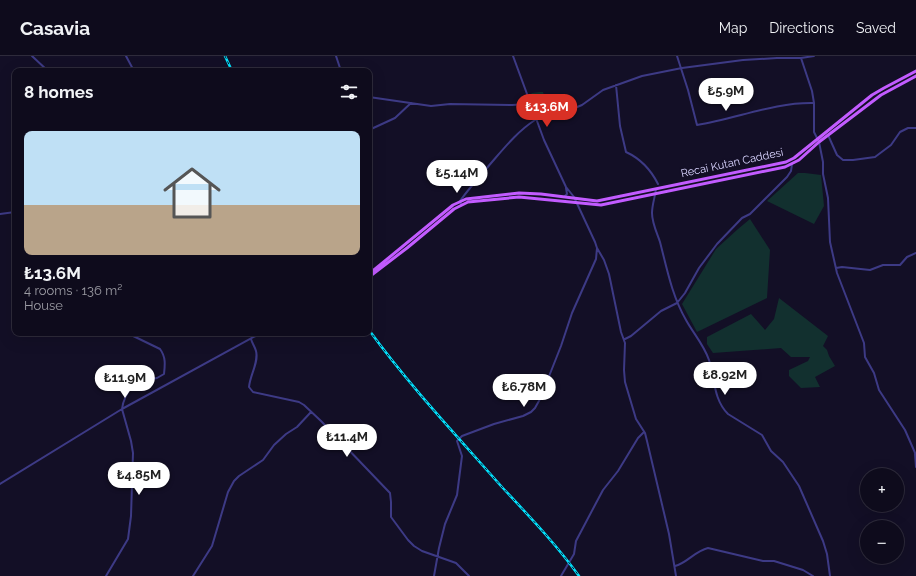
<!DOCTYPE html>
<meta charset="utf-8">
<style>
:root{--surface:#0e0b1c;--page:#171425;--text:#f1f3f6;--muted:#9b9ba3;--line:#2e2b3b;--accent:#d93025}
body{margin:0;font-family:Raleway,sans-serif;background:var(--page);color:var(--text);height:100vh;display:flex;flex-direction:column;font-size:15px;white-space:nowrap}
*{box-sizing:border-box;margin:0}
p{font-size:13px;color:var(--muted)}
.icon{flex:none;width:22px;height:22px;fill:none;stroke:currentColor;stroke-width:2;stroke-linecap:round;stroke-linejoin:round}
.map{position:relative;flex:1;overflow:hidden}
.side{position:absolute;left:12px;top:12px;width:360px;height:268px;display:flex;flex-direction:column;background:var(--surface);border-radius:8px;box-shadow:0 4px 16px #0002,0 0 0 1px var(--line)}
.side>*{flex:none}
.controls{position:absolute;left:860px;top:412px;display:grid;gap:8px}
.controls a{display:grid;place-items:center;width:44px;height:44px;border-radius:50%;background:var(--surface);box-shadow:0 4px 16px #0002,0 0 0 1px var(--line);font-size:20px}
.price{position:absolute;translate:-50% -34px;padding:0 9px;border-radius:14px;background:#fff;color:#222;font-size:13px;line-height:26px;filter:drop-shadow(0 1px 2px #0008)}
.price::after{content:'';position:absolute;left:50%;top:24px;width:12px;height:9px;margin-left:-6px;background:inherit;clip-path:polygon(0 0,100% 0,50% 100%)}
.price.active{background:var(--accent);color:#fff}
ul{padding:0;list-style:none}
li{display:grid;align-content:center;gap:8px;height:212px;padding:0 12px}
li+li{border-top:1px solid var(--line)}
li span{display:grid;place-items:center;height:124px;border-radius:8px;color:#555}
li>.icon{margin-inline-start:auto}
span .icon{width:72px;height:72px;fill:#fffc;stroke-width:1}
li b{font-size:17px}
h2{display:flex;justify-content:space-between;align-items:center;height:48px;padding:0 12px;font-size:17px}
header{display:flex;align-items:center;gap:24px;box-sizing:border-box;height:56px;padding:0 20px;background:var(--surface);border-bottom:1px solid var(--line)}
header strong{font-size:19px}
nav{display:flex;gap:22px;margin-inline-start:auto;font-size:14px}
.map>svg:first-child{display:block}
.green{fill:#12302f}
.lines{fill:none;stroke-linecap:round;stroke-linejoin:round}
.minor{stroke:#3d3a85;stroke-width:2}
.major{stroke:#c25bff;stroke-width:3}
.rail-casing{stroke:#00e5ff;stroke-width:2.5}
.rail{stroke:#130f26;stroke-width:1;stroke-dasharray:3;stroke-linecap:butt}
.labels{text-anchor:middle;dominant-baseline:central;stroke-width:4;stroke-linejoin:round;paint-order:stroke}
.street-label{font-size:11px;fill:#d9d4ff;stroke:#130f26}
</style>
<header>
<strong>Casavia</strong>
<nav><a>Map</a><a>Directions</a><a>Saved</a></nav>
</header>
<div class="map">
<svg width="916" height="520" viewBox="0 0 916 520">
<rect width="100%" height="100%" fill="#130f26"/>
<!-- green -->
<path class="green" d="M 540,36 L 543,36 L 544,39 L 538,57 L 530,39 L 532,37 Z
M 798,117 L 805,117 L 821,119 L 824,150 L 814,168 L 767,145 Z
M 750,163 L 770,194 L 767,242 L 697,276 L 682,248 L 716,193 L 738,173 Z
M 779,242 L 828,280 L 823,290 L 827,294 L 829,300 L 835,310 L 815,321 L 820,331 L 801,332 L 789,320 L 789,314 L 808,305 L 810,301 L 791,301 L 781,292 L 713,297 L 707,288 L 707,281 L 751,258 L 765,274 L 774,263 Z"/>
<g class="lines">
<!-- minor -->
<path class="minor" d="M 32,0 L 48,15
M 126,0 L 134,15
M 336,0 L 341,15
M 677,0 L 688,34 L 697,69 C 736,63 774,46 814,47
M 801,2 L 812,35 L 814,47 L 814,76 L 819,86 L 823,106 L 823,118 L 828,142 L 830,186 L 837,217 L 864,287 L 865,301 L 874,317 L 879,334 L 905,374 L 916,399
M 616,29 L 620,70 L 626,96 C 639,102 651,114 658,128
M 369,41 L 431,50 L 450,48 L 512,49 L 530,48
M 369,74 L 395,62 L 411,47
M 828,79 L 837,99 L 843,104 L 853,104 L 875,101 L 891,89 L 900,76 L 908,72 L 916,72
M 656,133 C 655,141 652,149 652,157 C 652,167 657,177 660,186 C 667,213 672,240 686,264 C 693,277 704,289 709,304 C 715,322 713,343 728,358 L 762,379 L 771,395 L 783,406 L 799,430 L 823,485 L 827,498 L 830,520
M 565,140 L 567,138 L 566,132
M 461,148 L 460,145 C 470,131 481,119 492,106 C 505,91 518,75 535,64 L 536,60 L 553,61 L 582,49 L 603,34 L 642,20 L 682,12 L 743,4 L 777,2 L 801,2 L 814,0
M 0,158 L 15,156
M 597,192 L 604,204 L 609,218 L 621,276 L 625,287 L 624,314 L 625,326 L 636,363 L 645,377 L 647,385 L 669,478 L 676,520
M 836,212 L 842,211 L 870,214 L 883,209 L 900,209 L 907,201 L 916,197
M 251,283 C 252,287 255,291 256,295 C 259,306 250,319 249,331 L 253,336 L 299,346 L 304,349 L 321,365 L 390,437 L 391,446 L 391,461 L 408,484 L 414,490 L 422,495 L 456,507 L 469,520
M 625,283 L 631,280 L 661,255 L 677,247 L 685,237 L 699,212 L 717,188 L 742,162 L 750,158 L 787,121 L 791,115 L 792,108
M 915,398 L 916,411
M 0,428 L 122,353 L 261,277
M 675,510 C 687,507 695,495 708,492 L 763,505 L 774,505 L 803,514 L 813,520
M 106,520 L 128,483 L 131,460 L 133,397 L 131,385 L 122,353 C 123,343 128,335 134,327 L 157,322 L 164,318 C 165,309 166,301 160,293 L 127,277
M 193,520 L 212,490 L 228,436 L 234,425 L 239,420 L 263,404 L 274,389 L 286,378 L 297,371 L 311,356
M 434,520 L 439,492 L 445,468 L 457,439 L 462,400 L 457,385 L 462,380 L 494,368 L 523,360 L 531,356 L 535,352 L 540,343 L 561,290 L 572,257 L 596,203 L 597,192 L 595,186 L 574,141 L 566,131 L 544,84 L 513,0
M 561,520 L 574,498 L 576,485 L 595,449 L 603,434 L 618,415 L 638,382 L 644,376"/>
<!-- major -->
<path class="major" d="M 369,218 L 453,149 L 466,143 L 519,137 L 541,138 L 597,145 L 786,106 L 794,102 L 872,39 L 884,32 L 916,15
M 369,221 L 407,192 L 454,153 L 468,146 L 519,141 L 601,149 L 785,111 L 799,104 L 819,86 L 881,39 L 916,20"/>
<defs>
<path id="rail" d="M 225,0 L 232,15
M 369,274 C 409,329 456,379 501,430 C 528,459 556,488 579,520"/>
</defs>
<!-- rail casing -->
<use href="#rail" class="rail-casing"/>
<!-- rail -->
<use href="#rail" class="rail"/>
</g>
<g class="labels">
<!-- street labels -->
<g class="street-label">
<text transform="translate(732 107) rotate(-12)">Recai Kutan Caddesi</text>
</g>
</g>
</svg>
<div class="controls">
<a>+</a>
<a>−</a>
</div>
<b class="price" style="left:726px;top:56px">₺5.9M</b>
<b class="price active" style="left:547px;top:72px">₺13.6M</b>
<b class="price" style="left:457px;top:138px">₺5.14M</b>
<b class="price" style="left:725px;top:340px">₺8.92M</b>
<b class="price" style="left:125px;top:343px">₺11.9M</b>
<b class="price" style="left:524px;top:352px">₺6.78M</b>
<b class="price" style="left:347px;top:402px">₺11.4M</b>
<b class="price" style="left:139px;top:440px">₺4.85M</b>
<section class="side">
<h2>8 homes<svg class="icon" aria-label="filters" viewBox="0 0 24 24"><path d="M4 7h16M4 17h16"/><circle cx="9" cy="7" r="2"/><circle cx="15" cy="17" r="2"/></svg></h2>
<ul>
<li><span style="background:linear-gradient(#bfe0f5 60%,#b9a48a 0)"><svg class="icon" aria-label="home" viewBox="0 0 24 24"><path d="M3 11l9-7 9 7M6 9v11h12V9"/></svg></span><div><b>₺13.6M</b><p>4 rooms · 136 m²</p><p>House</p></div></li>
</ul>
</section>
</div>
